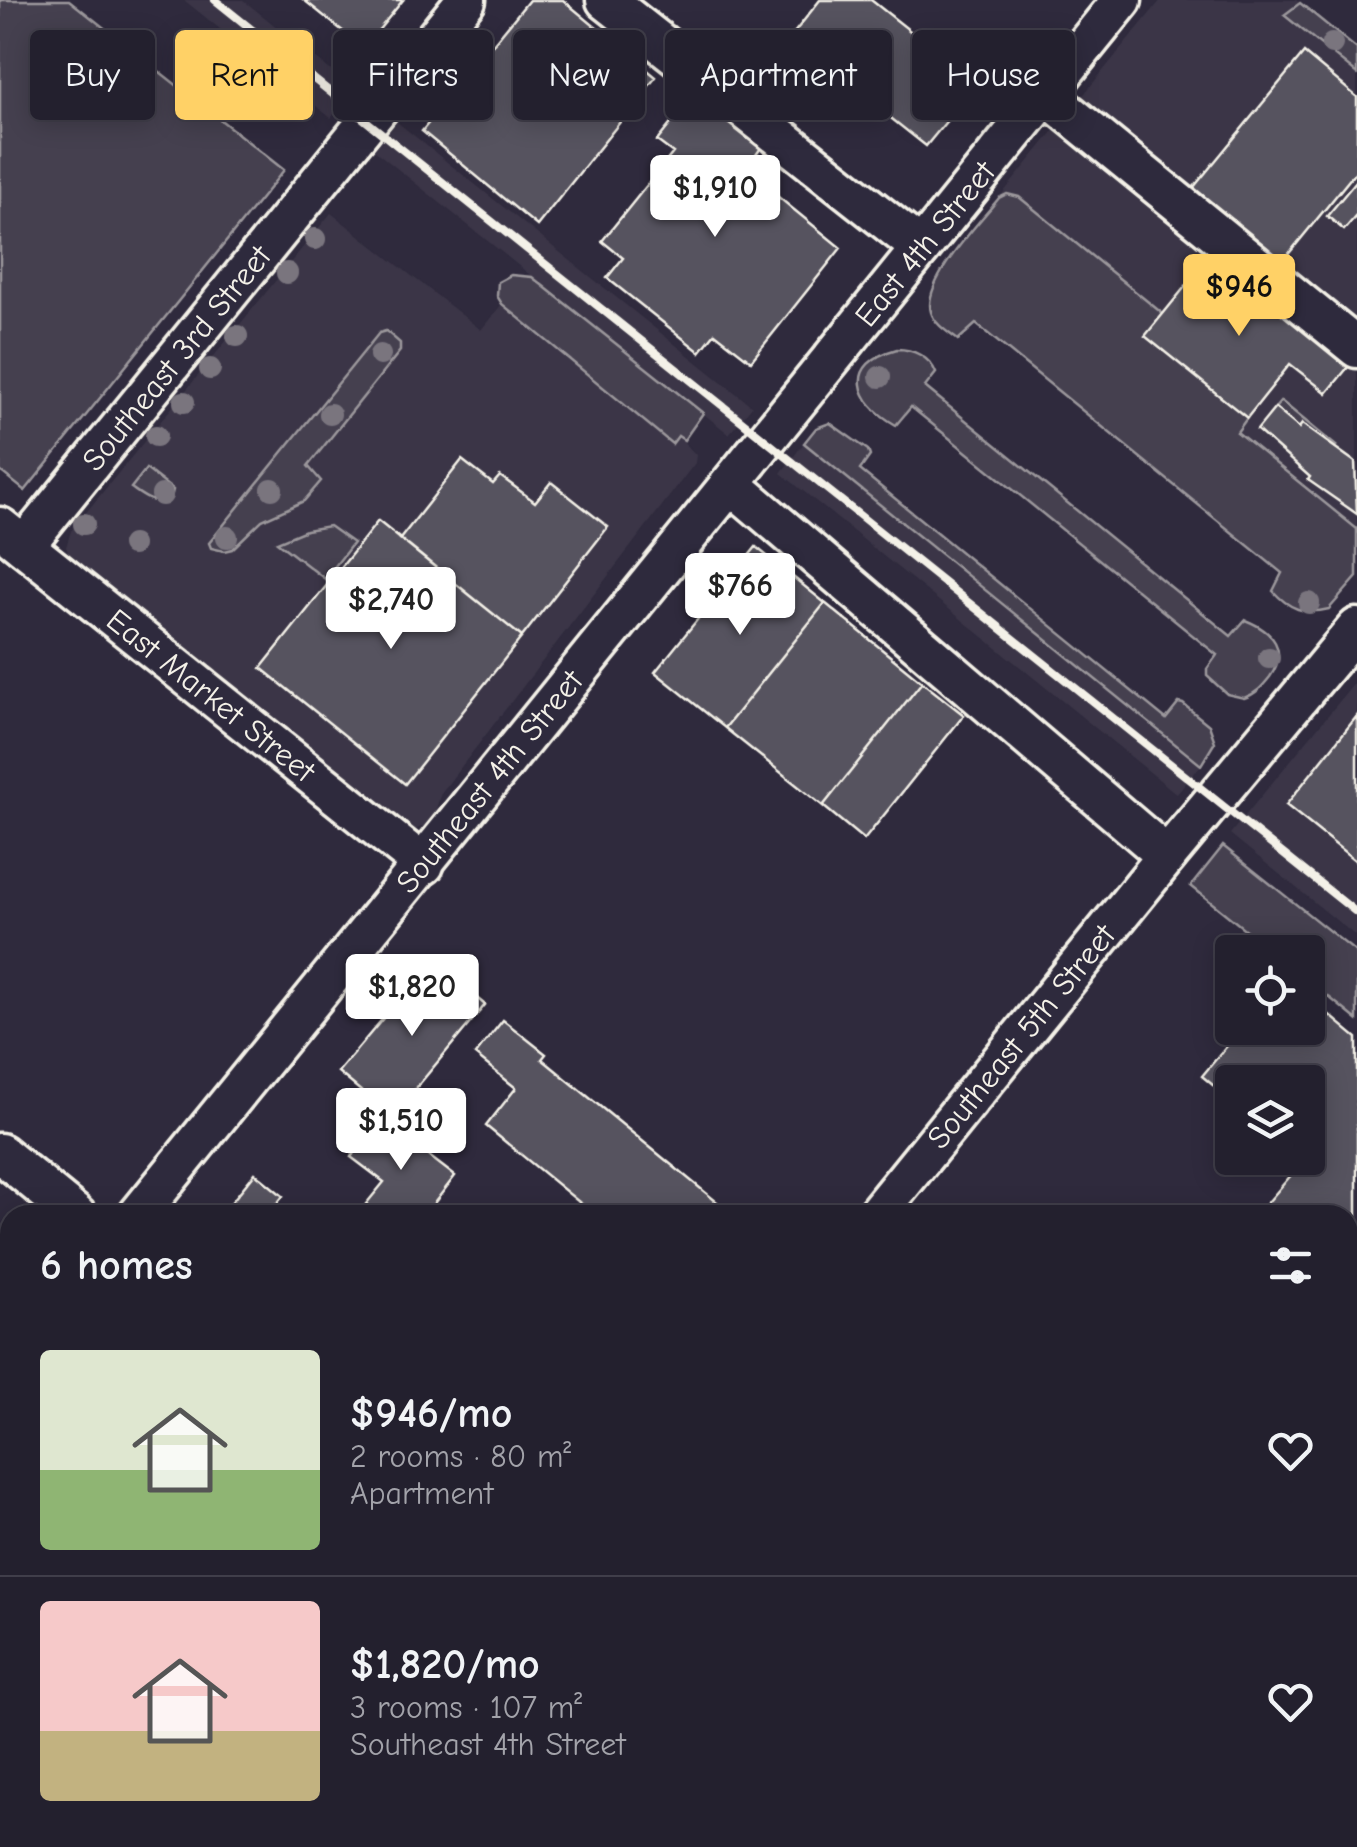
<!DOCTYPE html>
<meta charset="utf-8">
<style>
:root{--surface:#23202e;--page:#2b2836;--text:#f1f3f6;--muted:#a3a3aa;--line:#403e4a;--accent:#ffd166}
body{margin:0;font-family:"Comic Neue",sans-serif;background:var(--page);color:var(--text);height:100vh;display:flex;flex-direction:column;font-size:38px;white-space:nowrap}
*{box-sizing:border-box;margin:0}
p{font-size:32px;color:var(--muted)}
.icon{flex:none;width:55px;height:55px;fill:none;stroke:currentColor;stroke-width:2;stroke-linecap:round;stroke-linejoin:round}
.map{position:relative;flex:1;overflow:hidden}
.drawer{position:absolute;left:0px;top:1205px;width:1358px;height:642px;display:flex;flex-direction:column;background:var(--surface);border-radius:30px 30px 0 0;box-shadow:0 5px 25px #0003,0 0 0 2px var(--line)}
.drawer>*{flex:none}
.top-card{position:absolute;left:30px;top:30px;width:1298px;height:90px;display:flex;gap:20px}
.buttons{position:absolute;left:1215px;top:935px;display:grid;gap:20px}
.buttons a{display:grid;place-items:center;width:110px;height:110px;border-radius:10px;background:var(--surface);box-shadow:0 5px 25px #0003,0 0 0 2px var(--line);font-size:50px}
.price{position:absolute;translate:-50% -85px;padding:0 22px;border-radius:10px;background:#fff;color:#222;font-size:32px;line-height:65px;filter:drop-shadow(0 2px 5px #0008)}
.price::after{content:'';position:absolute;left:50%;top:60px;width:30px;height:22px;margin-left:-15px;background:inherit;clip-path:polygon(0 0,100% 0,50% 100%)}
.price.on{background:var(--accent);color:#111}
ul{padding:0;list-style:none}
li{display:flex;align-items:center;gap:30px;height:250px;padding:0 40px}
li+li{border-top:2px solid var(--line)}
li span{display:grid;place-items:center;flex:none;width:280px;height:200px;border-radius:10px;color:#555}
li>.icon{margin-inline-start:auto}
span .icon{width:120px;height:120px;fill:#fffc;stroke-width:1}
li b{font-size:42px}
h2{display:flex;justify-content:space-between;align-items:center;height:120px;padding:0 40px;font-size:42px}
.pill{padding:0 35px;border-radius:10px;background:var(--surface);box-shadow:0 5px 25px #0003,0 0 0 2px var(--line);font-size:35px;line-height:90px}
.pill.on{background:var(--accent);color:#111}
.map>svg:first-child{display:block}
.built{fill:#3b3647}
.green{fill:#454050;stroke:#9c989c;stroke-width:2.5}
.building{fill:#56525f;stroke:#f4f1e8;stroke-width:2.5}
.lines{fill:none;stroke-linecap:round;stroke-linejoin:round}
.minor-casing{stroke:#f4f1e8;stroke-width:45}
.major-casing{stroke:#f4f1e8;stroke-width:55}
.minor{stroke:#2f2a3d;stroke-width:38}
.major{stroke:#2f2a3d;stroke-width:48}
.rail{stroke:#f4f1e8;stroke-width:8}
.tree{fill:#7a757e}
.labels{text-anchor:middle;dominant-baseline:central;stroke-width:9;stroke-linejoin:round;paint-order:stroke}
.street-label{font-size:32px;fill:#f4f1e8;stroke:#2f2a3d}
</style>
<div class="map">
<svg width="1357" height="1847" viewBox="0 0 1357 1847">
<rect width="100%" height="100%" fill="#2f2a3d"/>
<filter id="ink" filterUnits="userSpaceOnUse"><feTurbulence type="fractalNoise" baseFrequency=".01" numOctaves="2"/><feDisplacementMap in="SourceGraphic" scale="20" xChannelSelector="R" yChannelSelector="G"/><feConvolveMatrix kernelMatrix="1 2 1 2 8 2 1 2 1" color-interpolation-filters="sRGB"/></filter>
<g filter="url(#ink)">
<!-- built -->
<path class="built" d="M 184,0 L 243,0 L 355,90 L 331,118 Z
M 1161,0 L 1296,0 L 1357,49 L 1357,529 L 1236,432 L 1247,418 L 999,198 Z
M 397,122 L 752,406 L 729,434 L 374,150 Z
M 331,213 L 481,330 L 502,304 L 671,444 L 678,436 L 696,455 L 695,463 L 441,793 L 434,815 L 428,824 L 415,830 L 406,827 L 73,563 L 66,547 L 71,531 Z
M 804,443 L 1201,765 L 1177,794 L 781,473 Z
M 1357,680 L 1357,937 L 1230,834 Z
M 447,1838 L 807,1838 L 819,1847 L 440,1847 Z
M 900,1838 L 1053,1838 L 1045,1847 L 911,1847 Z"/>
<!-- green -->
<path class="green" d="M 0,0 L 69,0 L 284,170 L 25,491 L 0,471 Z
M 1300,3 L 1357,49 L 1357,74 L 1284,15 Z
M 1007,194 L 1019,197 L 1163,314 L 1247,418 L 1237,432 L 1357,529 L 1357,577 L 1329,609 C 1304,615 1289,609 1273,591 L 1282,573 L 976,324 L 958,340 C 948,332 935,325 931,312 C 922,281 980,222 999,198 Z
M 511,275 L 532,277 L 703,413 L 684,440 L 678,436 L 672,444 L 502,304 L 497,296 L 498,282 Z
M 386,331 L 400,343 L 400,351 L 308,466 L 321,481 L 304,501 L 262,520 L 232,549 L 224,551 L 211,548 L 209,543 L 379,333 Z
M 897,349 C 913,349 930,357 936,373 L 925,387 L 1231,636 L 1245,620 C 1273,631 1289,650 1270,677 C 1262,687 1256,694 1244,698 L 1227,694 L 1207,676 L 1207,669 L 1217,655 L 911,407 L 896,425 C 855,402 843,364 897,349 Z
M 1281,401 L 1336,446 L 1333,448 L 1303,424 L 1299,428 L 1275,408 Z
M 830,423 L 868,450 L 870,456 L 860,470 L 1166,719 L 1179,703 L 1183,704 L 1209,725 L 1215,742 L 1201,765 L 804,443 L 816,428 Z
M 146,469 L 173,490 L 171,498 C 155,507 144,497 131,488 Z
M 329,526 L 353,543 L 325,579 L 277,542 L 306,530 Z
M 1223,846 L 1357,953 L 1357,1020 L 1308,980 L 1308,952 L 1273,952 L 1191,886 Z
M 0,1225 L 10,1233 L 10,1261 L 0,1273 Z"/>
<!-- building -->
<path class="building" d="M 304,0 L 403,0 L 364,48 Z
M 529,0 L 563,0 L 656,77 L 537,226 L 422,131 Z
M 820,0 L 871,0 L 977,84 L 926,146 L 790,38 Z
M 1304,53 L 1357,97 L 1357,170 L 1273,273 L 1184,199 Z
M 694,95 L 761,148 L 745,170 L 841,248 L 751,361 L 715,333 L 700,352 L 607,278 L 623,258 L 602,241 L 673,153 L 657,141 Z
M 1357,180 L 1357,220 L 1355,217 L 1344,230 L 1327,216 Z
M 1211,255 L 1349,366 L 1327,393 L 1290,364 L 1247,418 L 1145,336 Z
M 1275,408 L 1299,428 L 1302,424 L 1355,462 L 1357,514 L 1308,480 L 1310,477 L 1257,430 Z
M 462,460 L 493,484 L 500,476 L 535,502 L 551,482 L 608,527 L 522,637 L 400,539 Z
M 378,521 L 522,637 L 405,784 L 261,668 Z
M 756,547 L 825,603 L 725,728 L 655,672 Z
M 825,603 L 922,682 L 823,806 L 725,728 Z
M 922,682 L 964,715 L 864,840 L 823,806 Z
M 1357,716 L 1357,862 L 1286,805 Z
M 432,960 L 485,1005 L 392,1117 L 338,1072 Z
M 1308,997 L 1357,1038 L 1357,1286 L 1348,1278 L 1348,1215 L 1271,1215 L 1263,1208 L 1304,1160 L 1301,1158 L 1308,1158 L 1308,1082 L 1232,1082 L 1232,1101 L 1202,1076 L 1242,1028 L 1308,1028 Z
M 503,1020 L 546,1054 L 542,1059 L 733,1215 L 587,1215 L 590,1211 L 486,1126 L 516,1088 L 475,1055 Z
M 381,1119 L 455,1176 L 425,1215 L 380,1215 L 366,1204 L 384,1182 L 351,1157 Z
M 255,1173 L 283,1196 L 268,1215 L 221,1215 Z
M 1348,1684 L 1357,1692 L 1357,1820 L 1348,1832 Z
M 933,1838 L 1022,1838 L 1015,1847 L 945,1847 Z
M 1196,1838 L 1343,1838 L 1335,1847 L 1188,1847 Z"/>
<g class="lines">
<defs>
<g id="minor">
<path d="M 606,0 L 921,248"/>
<path d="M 1046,95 L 1357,348"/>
<path d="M 731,484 L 1167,856"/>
<path id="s1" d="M 0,527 L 424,865"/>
<path id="s2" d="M 24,546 L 466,0"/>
<path d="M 0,1153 L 76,1215"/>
<path id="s3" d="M 138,1215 L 1122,0"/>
<path id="s4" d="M 876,1215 L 1167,856 L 1357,628"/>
<path d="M 0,1385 L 10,1372"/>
<path d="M 850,1838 L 862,1847"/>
<path d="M 364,1847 L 372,1838"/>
</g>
<path id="major" d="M 1348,1526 L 1357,1514
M 1092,1847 L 1100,1838"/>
</defs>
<!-- minor casing -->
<use href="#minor" class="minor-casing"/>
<!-- major casing -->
<use href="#major" class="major-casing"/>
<!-- minor -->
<use href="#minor" class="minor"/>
<!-- major -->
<use href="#major" class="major"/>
<!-- rail -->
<path class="rail" d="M 215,0 L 1357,913"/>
</g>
<!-- trees -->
<g class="tree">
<circle cx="1332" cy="44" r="11"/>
<circle cx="315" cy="239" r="11"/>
<circle cx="287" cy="273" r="11"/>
<circle cx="237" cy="336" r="11"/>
<circle cx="380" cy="355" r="11"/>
<circle cx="210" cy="369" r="11"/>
<circle cx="880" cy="377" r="11"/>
<circle cx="184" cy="402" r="11"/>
<circle cx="330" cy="414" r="11"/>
<circle cx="156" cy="436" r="11"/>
<circle cx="272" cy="489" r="11"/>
<circle cx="162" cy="495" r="11"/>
<circle cx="84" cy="524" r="11"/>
<circle cx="227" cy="537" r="11"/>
<circle cx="132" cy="545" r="11"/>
<circle cx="1309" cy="603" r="11"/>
<circle cx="1269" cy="658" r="11"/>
</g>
</g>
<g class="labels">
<!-- street labels -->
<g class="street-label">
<text stroke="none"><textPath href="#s3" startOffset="1250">East 4th Street</textPath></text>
<text stroke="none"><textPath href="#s2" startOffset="242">Southeast 3rd Street</textPath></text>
<text stroke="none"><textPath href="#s1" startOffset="270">East Market Street</textPath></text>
<text stroke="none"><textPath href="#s3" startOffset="558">Southeast 4th Street</textPath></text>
<text stroke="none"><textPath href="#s4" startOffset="230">Southeast 5th Street</textPath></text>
</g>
</g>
</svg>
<div class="buttons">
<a><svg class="icon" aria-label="locate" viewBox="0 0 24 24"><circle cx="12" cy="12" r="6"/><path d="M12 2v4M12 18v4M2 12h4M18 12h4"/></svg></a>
<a><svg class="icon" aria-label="layers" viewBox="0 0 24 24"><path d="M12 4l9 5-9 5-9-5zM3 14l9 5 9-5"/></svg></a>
</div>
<b class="price" style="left:715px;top:240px">$1,910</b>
<b class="price on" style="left:1239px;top:339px">$946</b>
<b class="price" style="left:740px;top:638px">$766</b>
<b class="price" style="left:391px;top:652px">$2,740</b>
<b class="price" style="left:412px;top:1039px">$1,820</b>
<b class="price" style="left:401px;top:1173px">$1,510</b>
<div class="top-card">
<a class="pill">Buy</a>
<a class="pill on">Rent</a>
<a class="pill">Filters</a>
<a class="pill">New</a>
<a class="pill">Apartment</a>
<a class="pill">House</a>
</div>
<section class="drawer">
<h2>6 homes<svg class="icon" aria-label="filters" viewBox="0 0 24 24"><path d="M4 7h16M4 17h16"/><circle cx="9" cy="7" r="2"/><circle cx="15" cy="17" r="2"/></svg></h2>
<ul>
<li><span style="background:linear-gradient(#dfe7d0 60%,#8fb573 0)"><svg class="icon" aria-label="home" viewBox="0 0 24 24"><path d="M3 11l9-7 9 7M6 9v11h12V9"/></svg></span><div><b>$946/mo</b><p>2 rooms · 80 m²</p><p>Apartment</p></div><svg class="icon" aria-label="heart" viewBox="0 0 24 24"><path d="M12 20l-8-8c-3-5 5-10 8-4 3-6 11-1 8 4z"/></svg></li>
<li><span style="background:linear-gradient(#f6c9c9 65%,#c2b280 0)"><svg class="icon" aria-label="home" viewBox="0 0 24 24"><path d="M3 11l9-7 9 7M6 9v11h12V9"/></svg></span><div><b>$1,820/mo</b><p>3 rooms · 107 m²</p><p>Southeast 4th Street</p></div><svg class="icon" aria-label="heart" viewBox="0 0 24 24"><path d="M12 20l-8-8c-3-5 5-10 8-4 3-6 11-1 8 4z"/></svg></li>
</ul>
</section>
</div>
